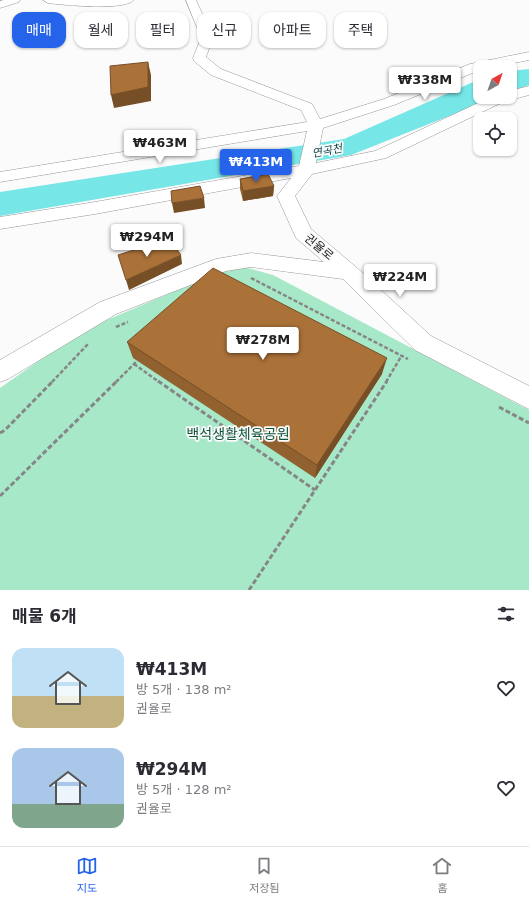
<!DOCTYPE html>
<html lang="ko">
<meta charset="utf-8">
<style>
:root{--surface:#fff;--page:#f7f7f7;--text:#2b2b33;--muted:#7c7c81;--line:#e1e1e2;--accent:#2563eb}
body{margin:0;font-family:"DejaVu Sans","Noto Sans KR",sans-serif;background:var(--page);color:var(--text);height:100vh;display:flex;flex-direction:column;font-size:15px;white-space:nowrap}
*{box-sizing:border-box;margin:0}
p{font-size:13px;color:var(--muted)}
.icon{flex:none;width:22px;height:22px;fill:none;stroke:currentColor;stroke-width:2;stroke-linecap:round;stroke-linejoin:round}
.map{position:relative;height:590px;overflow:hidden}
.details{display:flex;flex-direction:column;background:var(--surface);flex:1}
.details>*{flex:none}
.top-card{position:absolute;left:12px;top:12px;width:505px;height:36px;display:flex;gap:8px}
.needle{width:26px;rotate:40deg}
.buttons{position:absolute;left:473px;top:60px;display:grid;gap:8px}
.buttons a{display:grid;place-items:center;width:44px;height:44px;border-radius:8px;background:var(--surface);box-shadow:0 1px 3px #0004;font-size:20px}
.price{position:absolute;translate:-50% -34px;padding:0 9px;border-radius:4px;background:#fff;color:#222;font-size:13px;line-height:26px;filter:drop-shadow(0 1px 2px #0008)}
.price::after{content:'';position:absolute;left:50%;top:24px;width:12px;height:9px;margin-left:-6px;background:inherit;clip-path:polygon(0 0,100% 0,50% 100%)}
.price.selected{background:var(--accent);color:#fff}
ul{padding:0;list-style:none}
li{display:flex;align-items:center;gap:12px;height:100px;padding:0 12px}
li span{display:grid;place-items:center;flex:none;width:112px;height:80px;border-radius:12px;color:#555}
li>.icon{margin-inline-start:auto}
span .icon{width:48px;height:48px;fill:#fffc;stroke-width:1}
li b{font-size:17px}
h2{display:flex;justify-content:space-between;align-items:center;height:48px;padding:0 12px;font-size:17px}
.tag{padding:0 14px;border-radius:12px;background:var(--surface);box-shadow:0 1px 3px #0004;font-size:14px;line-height:36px}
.tag.selected{background:var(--accent);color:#fff}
.tabs{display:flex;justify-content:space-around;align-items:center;height:56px;border-top:1px solid var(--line);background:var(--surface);font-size:11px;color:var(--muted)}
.tabs a{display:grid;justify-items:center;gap:2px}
.tabs .selected{color:var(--accent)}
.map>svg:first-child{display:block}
.green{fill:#a7e8c8}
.water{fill:#76e6e7}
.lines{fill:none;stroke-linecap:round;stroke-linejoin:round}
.street-casing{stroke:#959596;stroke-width:1}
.path-far1{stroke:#868686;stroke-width:2.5;stroke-dasharray:4 2;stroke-linecap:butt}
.path{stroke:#868686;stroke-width:3;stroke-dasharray:5 2.5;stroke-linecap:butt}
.street{fill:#fff;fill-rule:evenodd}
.wall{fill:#926130}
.shaded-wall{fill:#774f27}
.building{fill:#aa7138;stroke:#774f27}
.labels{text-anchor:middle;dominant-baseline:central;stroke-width:3.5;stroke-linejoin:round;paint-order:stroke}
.far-water-label{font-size:11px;font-style:italic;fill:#104445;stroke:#fbfbfc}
.street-label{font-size:12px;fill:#242424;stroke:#fbfbfc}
.near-park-label{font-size:14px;fill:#0f553b;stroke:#fbfbfc}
</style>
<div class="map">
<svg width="529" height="590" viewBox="0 0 529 590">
<rect width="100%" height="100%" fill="#fbfbfc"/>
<!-- green -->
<path class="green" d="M 237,265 L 273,275 L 529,410 L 529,590 L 0,590 L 0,388 L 83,330 Z"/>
<!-- water -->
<path class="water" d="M 529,69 L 529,85 L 510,92 L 510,71 Z
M 480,79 L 480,97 L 497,97 L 351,155 L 0,216 L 0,192 L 344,139 Z"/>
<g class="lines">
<defs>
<path id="street" d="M 4,0 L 20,0 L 19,2 L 0,8 L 0,1 Z
M 43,0 L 134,0 C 125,11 63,5 48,3 Z
M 186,0 L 196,0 L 213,38 L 206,57 L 221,69 L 312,104 L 320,119 L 384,99 L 470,64 L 529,52 L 529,60 L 494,67 L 480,67 L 480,70 L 394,105 L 323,128 L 316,163 L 375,151 L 491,97 L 510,97 L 510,91 L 529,86 L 529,95 L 503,102 L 386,158 L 312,174 L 295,196 L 311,229 L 356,267 L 431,336 L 529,386 L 529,409 L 415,350 L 343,279 L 251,267 L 226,271 L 116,314 L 8,379 L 0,382 L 0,360 L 100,302 L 216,259 L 251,253 L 324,262 L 296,238 L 277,196 L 291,178 L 95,214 L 0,229 L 0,217 L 95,202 L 299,166 L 307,131 L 0,182 L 0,172 L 307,122 L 301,110 L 211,75 L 194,61 L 193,58 L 201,38 Z"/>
</defs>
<!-- street casing -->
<use href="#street" class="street-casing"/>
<!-- path-far1 -->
<path class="path-far1" d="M 251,278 L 408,359
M 116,327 L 128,322
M 134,364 L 159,382
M 52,382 L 88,344
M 116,382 L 137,361
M 386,382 L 402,355"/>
<!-- path -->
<path class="path" d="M 158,381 L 315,490
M 499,407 L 529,423
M 0,433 L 5,430 L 53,381
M 0,496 L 117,381
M 249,590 L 387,381"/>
<!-- street -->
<use href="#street" class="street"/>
</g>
<!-- wall -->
<path class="wall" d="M 240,179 L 274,186 L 273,196 L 243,201 L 240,189 Z
M 127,342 L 382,374 L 315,478 L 133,358 Z"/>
<!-- shaded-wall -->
<path class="shaded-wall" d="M 148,62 L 151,75 L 151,101 L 114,108 L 111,95 Z
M 274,186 L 273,196 L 243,201 L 243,191 Z
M 204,198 L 205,208 L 174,213 L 172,203 Z
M 181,255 L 182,264 L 129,290 L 126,280 Z
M 387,358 L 382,374 L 315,478 L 317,465 Z"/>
<!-- building -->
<path class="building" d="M 148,62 L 148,87 L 111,95 L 110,66 Z
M 268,174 L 274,186 L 243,191 L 240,179 Z
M 200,186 L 204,198 L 172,203 L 171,191 Z
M 169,239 L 181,255 L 126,280 L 118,255 Z
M 213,268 L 387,358 L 317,465 L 127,342 Z"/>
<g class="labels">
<!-- far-water labels -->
<g class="far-water-label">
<text transform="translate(327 151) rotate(-11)">연곡천</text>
</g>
<!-- street labels -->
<g class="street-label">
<text transform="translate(319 247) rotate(40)">권율로</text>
</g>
<!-- near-park labels -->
<g class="near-park-label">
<text x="238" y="434">백석생활체육공원</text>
</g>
</g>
</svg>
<div class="buttons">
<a><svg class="needle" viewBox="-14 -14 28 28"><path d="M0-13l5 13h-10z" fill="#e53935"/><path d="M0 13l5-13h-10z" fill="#7c7c81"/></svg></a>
<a><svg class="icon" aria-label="locate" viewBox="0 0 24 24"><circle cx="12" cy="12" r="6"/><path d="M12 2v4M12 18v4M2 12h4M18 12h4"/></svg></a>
</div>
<b class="price" style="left:425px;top:101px">₩338M</b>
<b class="price" style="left:160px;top:164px">₩463M</b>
<b class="price selected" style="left:256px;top:183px">₩413M</b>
<b class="price" style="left:147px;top:258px">₩294M</b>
<b class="price" style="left:400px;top:298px">₩224M</b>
<b class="price" style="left:263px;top:361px">₩278M</b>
<div class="top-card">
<a class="tag selected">매매</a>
<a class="tag">월세</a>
<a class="tag">필터</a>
<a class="tag">신규</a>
<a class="tag">아파트</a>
<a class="tag">주택</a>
</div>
</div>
<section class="details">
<h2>매물 6개<svg class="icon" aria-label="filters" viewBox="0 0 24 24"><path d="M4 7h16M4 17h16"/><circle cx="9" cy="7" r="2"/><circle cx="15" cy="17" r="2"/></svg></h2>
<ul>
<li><span style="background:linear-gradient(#bfe0f5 60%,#c2b280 0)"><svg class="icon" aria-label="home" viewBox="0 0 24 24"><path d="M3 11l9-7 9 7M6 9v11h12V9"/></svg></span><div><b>₩413M</b><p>방 5개 · 138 m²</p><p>권율로</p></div><svg class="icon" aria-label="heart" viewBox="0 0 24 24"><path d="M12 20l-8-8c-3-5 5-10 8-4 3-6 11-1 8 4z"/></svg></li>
<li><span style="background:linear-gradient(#a9c7e8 70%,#7fa58c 0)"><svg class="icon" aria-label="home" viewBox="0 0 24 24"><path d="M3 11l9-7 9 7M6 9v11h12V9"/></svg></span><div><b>₩294M</b><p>방 5개 · 128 m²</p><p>권율로</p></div><svg class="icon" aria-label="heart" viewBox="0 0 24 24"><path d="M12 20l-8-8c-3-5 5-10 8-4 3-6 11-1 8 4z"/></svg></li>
</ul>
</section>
<nav class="tabs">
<a class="selected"><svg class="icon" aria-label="map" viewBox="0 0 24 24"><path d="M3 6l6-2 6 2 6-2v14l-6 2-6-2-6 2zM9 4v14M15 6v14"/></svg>지도</a>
<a><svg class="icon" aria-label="saved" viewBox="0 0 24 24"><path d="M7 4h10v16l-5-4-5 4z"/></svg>저장됨</a>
<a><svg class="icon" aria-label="home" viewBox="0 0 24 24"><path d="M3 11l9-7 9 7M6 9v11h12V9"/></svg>홈</a>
</nav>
